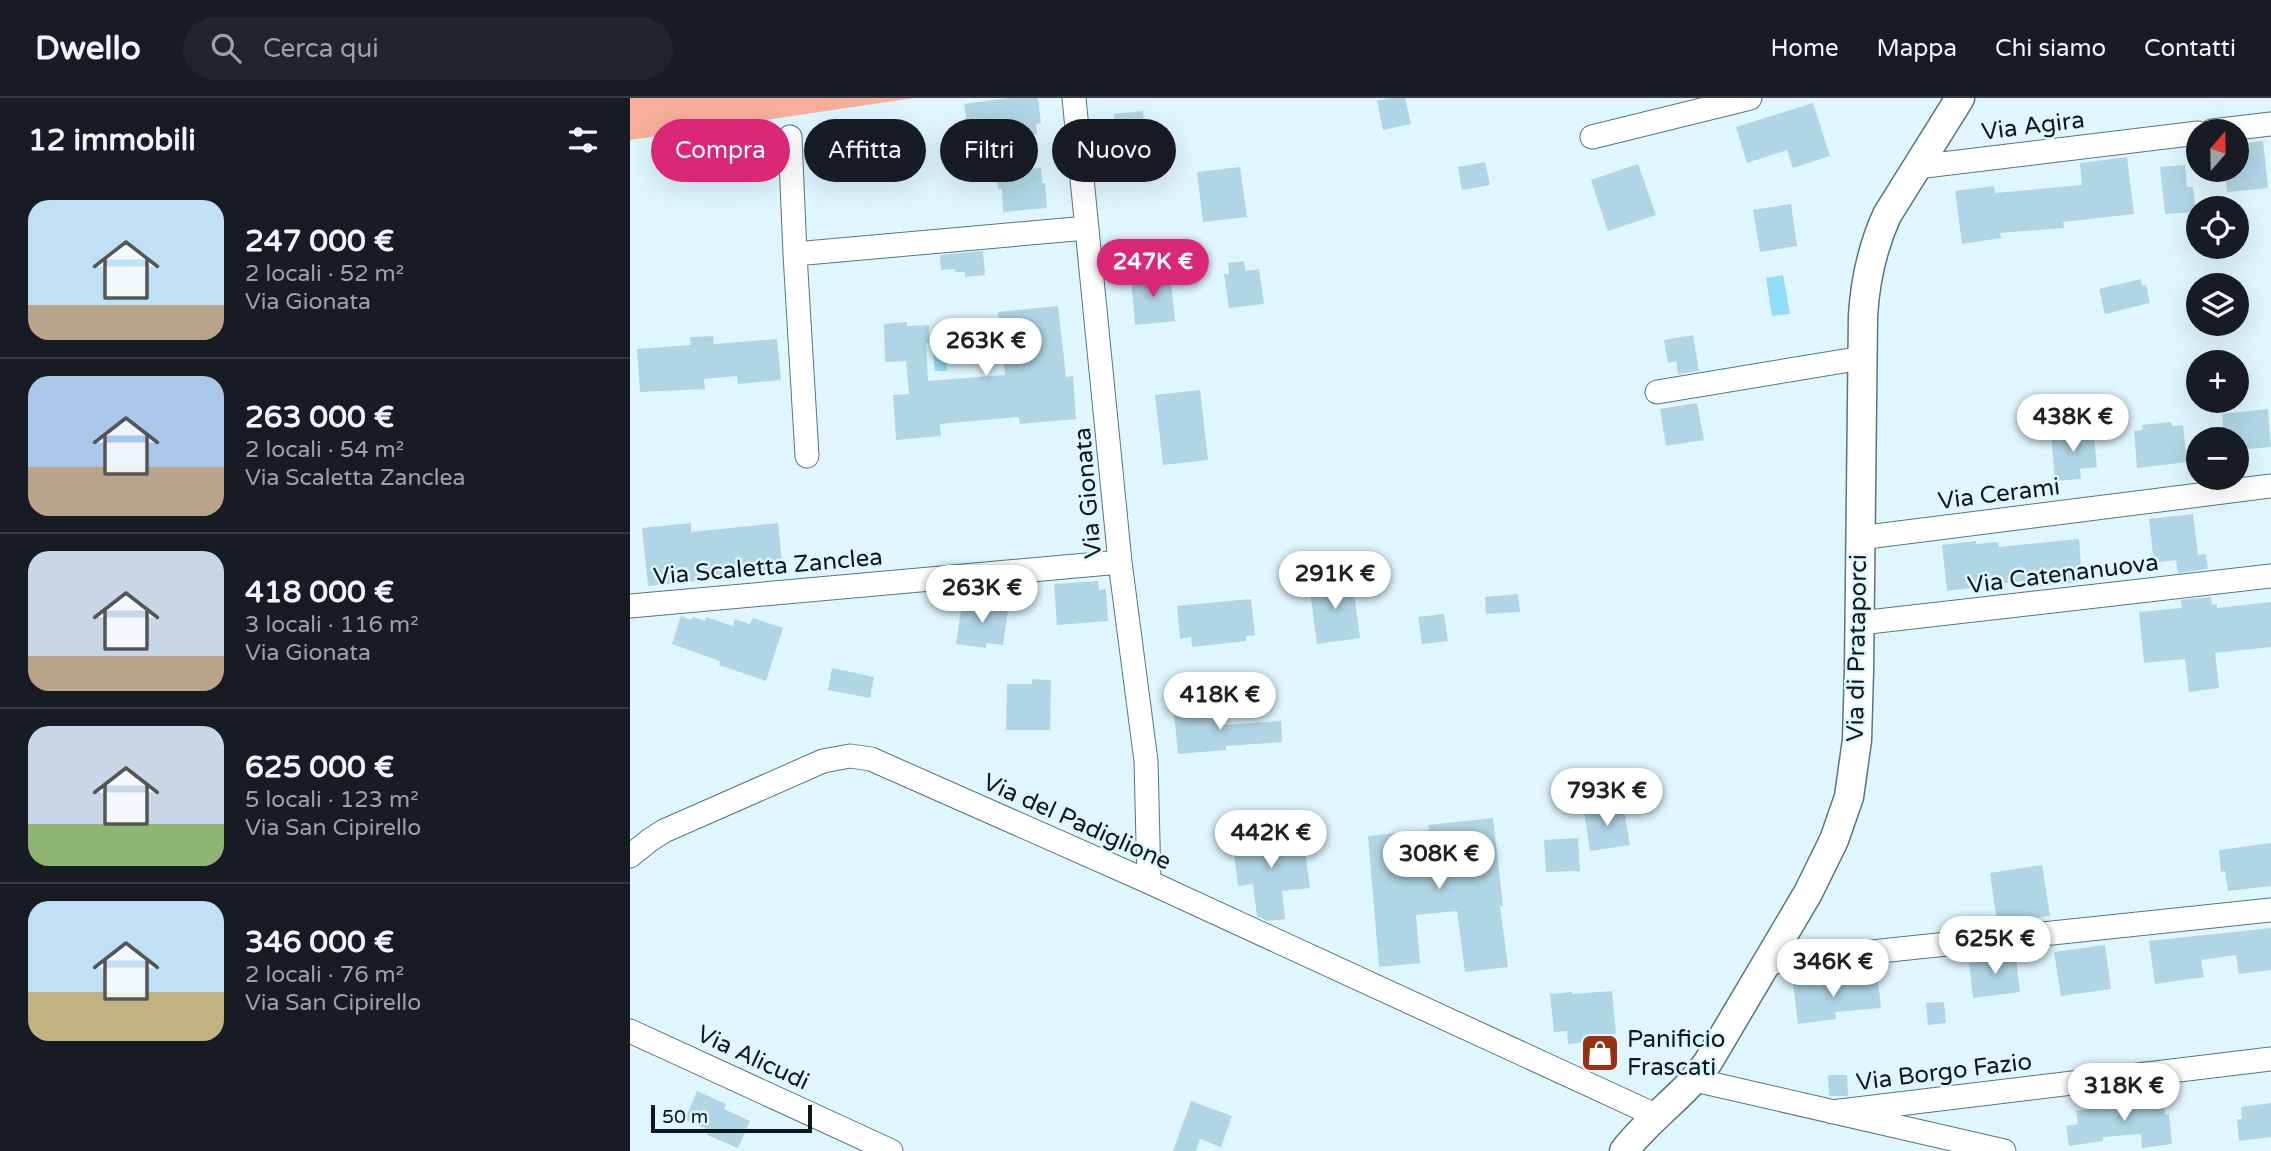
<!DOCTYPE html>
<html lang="it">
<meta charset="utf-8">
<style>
:root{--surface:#171b24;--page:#20242c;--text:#f1f3f6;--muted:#9ea1a6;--line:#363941;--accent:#db2777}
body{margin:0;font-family:"Varela Round",sans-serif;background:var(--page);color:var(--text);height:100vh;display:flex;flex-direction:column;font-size:26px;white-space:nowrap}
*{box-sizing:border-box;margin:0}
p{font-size:23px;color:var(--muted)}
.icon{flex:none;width:38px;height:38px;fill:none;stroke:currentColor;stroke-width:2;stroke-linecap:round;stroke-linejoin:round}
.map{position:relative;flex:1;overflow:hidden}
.sheet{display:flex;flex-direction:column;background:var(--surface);width:630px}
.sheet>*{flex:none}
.hud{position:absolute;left:21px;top:21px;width:665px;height:63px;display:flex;gap:14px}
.needle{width:46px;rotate:20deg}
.buttons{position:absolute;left:1556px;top:21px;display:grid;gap:14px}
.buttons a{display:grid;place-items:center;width:63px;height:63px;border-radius:50%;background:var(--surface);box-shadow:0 7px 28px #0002;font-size:35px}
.scale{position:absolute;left:21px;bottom:18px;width:161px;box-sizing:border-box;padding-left:7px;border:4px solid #0b191e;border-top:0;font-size:19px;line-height:24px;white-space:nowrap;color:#0b191e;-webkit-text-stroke:5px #dff6ff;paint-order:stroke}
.price{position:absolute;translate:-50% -60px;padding:0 16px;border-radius:24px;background:#fff;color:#222;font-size:23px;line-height:46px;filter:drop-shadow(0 2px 4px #0008)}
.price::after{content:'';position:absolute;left:50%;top:42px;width:21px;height:16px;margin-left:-10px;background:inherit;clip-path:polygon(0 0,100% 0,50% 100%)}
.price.selected{background:var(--accent);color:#fff}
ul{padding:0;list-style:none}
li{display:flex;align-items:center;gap:21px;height:175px;padding:0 28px}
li+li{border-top:2px solid var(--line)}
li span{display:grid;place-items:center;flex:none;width:196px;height:140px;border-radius:21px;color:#555}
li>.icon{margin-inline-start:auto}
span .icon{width:84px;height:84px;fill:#fffc;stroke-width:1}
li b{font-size:30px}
h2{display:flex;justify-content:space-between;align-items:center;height:84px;padding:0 28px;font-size:30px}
.chip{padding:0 24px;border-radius:32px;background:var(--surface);box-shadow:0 7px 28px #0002;font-size:24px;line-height:63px}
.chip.selected{background:var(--accent);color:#fff}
header{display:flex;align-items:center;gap:42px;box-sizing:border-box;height:98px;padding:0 35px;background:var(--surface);border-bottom:2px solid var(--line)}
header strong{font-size:33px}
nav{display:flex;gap:38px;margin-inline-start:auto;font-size:24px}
.search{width:490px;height:63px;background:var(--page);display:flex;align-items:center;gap:18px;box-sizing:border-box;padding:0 24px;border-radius:38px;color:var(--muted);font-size:26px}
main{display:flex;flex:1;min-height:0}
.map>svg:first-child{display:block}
.green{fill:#f7af9b}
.water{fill:#8fddf9}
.building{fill:#b0d5e4}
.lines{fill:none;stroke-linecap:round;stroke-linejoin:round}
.minor-casing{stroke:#547684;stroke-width:25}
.tertiary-casing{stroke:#547684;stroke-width:31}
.minor{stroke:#fff;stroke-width:23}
.tertiary{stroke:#fff;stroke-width:28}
.labels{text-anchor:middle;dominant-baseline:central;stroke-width:5;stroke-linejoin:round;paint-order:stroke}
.street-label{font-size:24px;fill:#0b191e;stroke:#dff6ff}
.poi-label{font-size:24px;fill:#0b191e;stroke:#dff6ff;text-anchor:start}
</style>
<header>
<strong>Dwello</strong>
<div class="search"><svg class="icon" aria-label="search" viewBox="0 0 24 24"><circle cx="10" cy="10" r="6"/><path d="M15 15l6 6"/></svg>Cerca qui</div>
<nav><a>Home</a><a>Mappa</a><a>Chi siamo</a><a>Contatti</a></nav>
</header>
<main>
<section class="sheet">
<h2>12 immobili<svg class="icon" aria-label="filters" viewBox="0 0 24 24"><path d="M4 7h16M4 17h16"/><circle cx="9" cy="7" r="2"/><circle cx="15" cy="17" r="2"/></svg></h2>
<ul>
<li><span style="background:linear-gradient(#bfe0f5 75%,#b9a48a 0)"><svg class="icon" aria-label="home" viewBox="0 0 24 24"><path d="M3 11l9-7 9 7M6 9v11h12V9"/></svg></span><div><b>247 000 €</b><p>2 locali · 52 m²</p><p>Via Gionata</p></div></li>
<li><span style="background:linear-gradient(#a9c7e8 65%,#b9a48a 0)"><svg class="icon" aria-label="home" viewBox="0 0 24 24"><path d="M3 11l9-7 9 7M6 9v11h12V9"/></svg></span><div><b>263 000 €</b><p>2 locali · 54 m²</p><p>Via Scaletta Zanclea</p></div></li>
<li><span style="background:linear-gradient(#c9d6e8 75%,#b9a48a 0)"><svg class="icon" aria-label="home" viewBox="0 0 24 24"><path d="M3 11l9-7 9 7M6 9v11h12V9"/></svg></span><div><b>418 000 €</b><p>3 locali · 116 m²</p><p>Via Gionata</p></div></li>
<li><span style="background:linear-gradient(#c9d6e8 70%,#8fb573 0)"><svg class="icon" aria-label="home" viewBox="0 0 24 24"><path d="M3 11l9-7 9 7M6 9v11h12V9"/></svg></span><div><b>625 000 €</b><p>5 locali · 123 m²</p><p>Via San Cipirello</p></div></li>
<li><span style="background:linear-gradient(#bfe0f5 65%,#c2b280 0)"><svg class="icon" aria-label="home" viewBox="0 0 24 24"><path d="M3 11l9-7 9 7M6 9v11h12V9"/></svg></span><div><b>346 000 €</b><p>2 locali · 76 m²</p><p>Via San Cipirello</p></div></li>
</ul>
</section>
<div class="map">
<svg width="1641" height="1053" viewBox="0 0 1641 1053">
<rect width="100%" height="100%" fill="#dff6ff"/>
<!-- green -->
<path class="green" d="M 0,0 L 284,0 L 0,42 Z"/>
<!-- water -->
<path class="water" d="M 1153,177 L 1160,216 L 1142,218 L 1136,180 Z
M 315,245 L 317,273 L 305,273 L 302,246 Z"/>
<!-- building -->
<path class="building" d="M 379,0 L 408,0 L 411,25 L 406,26 L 407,36 L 340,44 L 334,6 Z
M 760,0 L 775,0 L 781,26 L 753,32 L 747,3 Z
M 1183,5 L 1200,58 L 1163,70 L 1157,52 L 1117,65 L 1106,29 Z
M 513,13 L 518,57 L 494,59 L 495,66 L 475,68 L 472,43 L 487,41 L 484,16 Z
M 1633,43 L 1638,90 L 1597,94 L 1595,72 L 1606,72 L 1606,46 Z
M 1497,59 L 1504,116 L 1433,124 L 1434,130 L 1370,135 L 1371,140 L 1332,146 L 1325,93 L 1364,88 L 1365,95 L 1452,87 L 1450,65 Z
M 855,64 L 860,87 L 832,92 L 828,69 Z
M 1008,66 L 1026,117 L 978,133 L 961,82 Z
M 1555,67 L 1557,89 L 1563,89 L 1566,114 L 1535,116 L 1530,69 Z
M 610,69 L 617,119 L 573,124 L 567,74 Z
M 411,70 L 412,85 L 415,85 L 417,110 L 373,114 L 372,91 L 368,91 L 366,73 Z
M 1161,106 L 1167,148 L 1130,154 L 1123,112 Z
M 353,153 L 355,177 L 335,179 L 335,174 L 325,174 L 325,171 L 311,172 L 310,157 Z
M 614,163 L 615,173 L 629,171 L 634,206 L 599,210 L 594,176 L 599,176 L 598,165 Z
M 540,174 L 545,223 L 505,227 L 501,178 Z
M 1511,181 L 1512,188 L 1516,187 L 1520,205 L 1475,216 L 1469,191 Z
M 428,208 L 436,279 L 443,278 L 446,321 L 390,326 L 389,319 L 310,326 L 311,338 L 266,342 L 263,297 L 279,296 L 276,263 L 255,264 L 254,226 L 277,224 L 277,228 L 299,227 L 299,245 L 296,245 L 298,283 L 375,277 L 368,214 Z
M 1063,237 L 1069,273 L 1048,276 L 1046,263 L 1038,265 L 1034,242 Z
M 83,238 L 84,246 L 147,241 L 151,282 L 108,286 L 107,278 L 74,281 L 75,291 L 10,294 L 7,251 L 61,247 L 60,239 Z
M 570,292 L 578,362 L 533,367 L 525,297 Z
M 1067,305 L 1074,342 L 1036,348 L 1030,311 Z
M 1638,311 L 1641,349 L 1606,352 L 1606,341 L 1594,341 L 1592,316 Z
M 1541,324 L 1542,328 L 1553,327 L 1557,364 L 1507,370 L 1504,333 L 1513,332 L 1512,327 Z
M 1463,331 L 1467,369 L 1450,371 L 1451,381 L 1425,383 L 1421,335 Z
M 1563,416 L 1568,457 L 1576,456 L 1578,471 L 1548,475 L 1546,462 L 1524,465 L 1519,421 Z
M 61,425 L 61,434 L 148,425 L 153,474 L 18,488 L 12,430 Z
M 1449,441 L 1451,467 L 1446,468 L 1448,484 L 1401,489 L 1400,482 L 1317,493 L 1312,447 L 1346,443 L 1346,446 L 1368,444 L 1369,449 Z
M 722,480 L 730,540 L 687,546 L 679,486 Z
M 468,483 L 469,492 L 476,491 L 478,523 L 427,527 L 424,486 Z
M 888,496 L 890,514 L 856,516 L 855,499 Z
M 1581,499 L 1582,507 L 1587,506 L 1587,510 L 1641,504 L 1641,549 L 1585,555 L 1589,590 L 1559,594 L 1555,561 L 1514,565 L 1509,514 L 1552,510 L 1551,502 Z
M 621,501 L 625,537 L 616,538 L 616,543 L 562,549 L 561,539 L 550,541 L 547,508 Z
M 344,503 L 362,506 L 362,509 L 378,512 L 373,547 L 356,545 L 356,550 L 326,546 L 332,506 L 343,507 Z
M 814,516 L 818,543 L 792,546 L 788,519 Z
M 51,518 L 61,522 L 63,519 L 75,523 L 76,519 L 103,528 L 105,521 L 120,526 L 123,520 L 153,530 L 136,583 L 89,567 L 90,563 L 42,546 Z
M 202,570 L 244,579 L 240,600 L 198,592 Z
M 402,581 L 421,582 L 420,632 L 376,632 L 377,586 L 402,586 Z
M 593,610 L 594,627 L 651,623 L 652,644 L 596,648 L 596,652 L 548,656 L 544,614 Z
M 993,706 L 1000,747 L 960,753 L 954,712 Z
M 863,720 L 873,808 L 870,808 L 878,869 L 835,874 L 827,813 L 786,817 L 790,865 L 749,869 L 738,738 L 799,732 L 798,727 Z
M 651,735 L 652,740 L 673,738 L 680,790 L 652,793 L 655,821 L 638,823 L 627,818 L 623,786 L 608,788 L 602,741 Z
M 948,740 L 950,773 L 916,774 L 914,742 Z
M 1641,745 L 1641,788 L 1598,793 L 1595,773 L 1591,774 L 1589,752 Z
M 1412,767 L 1420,818 L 1367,825 L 1360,775 Z
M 1641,830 L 1641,872 L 1609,876 L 1606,857 L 1571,862 L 1574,879 L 1525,886 L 1519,843 Z
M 1475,847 L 1481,891 L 1431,898 L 1424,854 Z
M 1385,853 L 1390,894 L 1343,900 L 1339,865 L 1367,862 L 1366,855 Z
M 1201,881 L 1202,887 L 1248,883 L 1251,910 L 1205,914 L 1206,921 L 1168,926 L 1163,885 Z
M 982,893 L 986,936 L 977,936 L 977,942 L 938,946 L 937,933 L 924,934 L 920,896 L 942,894 L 942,896 Z
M 1314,904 L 1316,925 L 1298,927 L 1296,905 Z
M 1198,977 L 1217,977 L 1218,998 L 1199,998 Z
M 67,993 L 96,1006 L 94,1011 L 120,1023 L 108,1050 L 77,1037 L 79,1032 L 55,1021 Z
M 1533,998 L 1535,1017 L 1539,1016 L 1542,1046 L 1512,1050 L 1511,1036 L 1473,1039 L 1473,1043 L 1439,1048 L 1436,1028 L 1448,1026 L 1446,1013 L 1495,1005 L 1495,1002 Z
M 561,1003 L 602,1018 L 591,1049 L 570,1041 L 566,1053 L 543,1053 Z
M 1641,1005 L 1641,1039 L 1609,1043 L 1607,1021 L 1612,1021 L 1611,1009 Z"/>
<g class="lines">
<defs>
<path id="minor" d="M 444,0 L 490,464 L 516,663 L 519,784
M 1582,33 L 1641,26
M 160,39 L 165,156
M 962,39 L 1120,0
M 1287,69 L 1568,35
M 1027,294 L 1232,260
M 177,358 L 165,156 L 457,130
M 1229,440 L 1641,388
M 0,508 L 490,464
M 1230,525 L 1641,478
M 0,758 L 20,742 L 34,733 L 193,663 L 220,658 L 241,661 L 519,784 L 1025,1017
M 1136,865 L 1641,812
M 0,933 L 261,1053
M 1065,982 L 1374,1053
M 1202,1014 L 1641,961"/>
<path id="tertiary" d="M 994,1053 C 1019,1020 1054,998 1078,964 L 1178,795 L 1204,742 L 1219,699 L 1227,642 L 1229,572 L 1233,218 C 1235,184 1243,148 1257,117 L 1330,0"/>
</defs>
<!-- minor casing -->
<use href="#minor" class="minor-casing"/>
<!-- tertiary casing -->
<use href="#tertiary" class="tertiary-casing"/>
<!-- minor -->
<use href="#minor" class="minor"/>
<!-- tertiary -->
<use href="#tertiary" class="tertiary"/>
</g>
<!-- icons -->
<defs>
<symbol id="shop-square" viewBox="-11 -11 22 22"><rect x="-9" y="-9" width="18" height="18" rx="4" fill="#993211" stroke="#dff6ff"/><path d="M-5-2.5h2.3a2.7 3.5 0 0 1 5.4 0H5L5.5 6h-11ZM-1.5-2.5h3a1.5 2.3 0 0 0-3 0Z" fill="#fff"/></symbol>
</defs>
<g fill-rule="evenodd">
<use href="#shop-square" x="948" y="933" width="44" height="44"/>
</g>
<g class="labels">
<!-- street labels -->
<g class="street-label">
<text transform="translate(1403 28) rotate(-7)">Via Agira</text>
<text transform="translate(458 395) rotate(-95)">Via Gionata</text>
<text transform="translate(1369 396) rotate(-7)">Via Cerami</text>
<text transform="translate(138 469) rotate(-5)">Via Scaletta Zanclea</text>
<text transform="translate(1433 476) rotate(-7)">Via Catenanuova</text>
<text transform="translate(1227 550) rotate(-89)">Via di Prataporci</text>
<text transform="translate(447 724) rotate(24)">Via del Padiglione</text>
<text transform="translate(123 960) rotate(25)">Via Alicudi</text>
<text transform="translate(1314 974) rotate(-7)">Via Borgo Fazio</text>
</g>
<!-- poi labels -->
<g class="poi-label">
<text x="997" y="941">Panificio<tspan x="997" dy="28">Frascati</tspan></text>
</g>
</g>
</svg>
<div class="buttons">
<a><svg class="needle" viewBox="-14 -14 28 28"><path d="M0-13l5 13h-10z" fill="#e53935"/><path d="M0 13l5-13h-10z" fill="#9ea1a6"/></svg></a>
<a><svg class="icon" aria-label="locate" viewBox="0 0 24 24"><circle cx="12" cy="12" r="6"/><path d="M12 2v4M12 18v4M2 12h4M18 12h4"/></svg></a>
<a><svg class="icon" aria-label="layers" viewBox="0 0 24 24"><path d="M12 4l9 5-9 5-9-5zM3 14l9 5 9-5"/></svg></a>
<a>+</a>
<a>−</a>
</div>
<div class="scale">50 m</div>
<b class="price selected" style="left:523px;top:201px">247K €</b>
<b class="price" style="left:356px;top:280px">263K €</b>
<b class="price" style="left:1443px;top:356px">438K €</b>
<b class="price" style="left:705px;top:513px">291K €</b>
<b class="price" style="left:352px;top:527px">263K €</b>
<b class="price" style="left:590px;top:634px">418K €</b>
<b class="price" style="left:977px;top:730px">793K €</b>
<b class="price" style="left:641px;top:772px">442K €</b>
<b class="price" style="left:809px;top:793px">308K €</b>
<b class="price" style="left:1365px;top:878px">625K €</b>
<b class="price" style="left:1203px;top:901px">346K €</b>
<b class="price" style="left:1494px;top:1025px">318K €</b>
<div class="hud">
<a class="chip selected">Compra</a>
<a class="chip">Affitta</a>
<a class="chip">Filtri</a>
<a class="chip">Nuovo</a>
</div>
</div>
</main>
